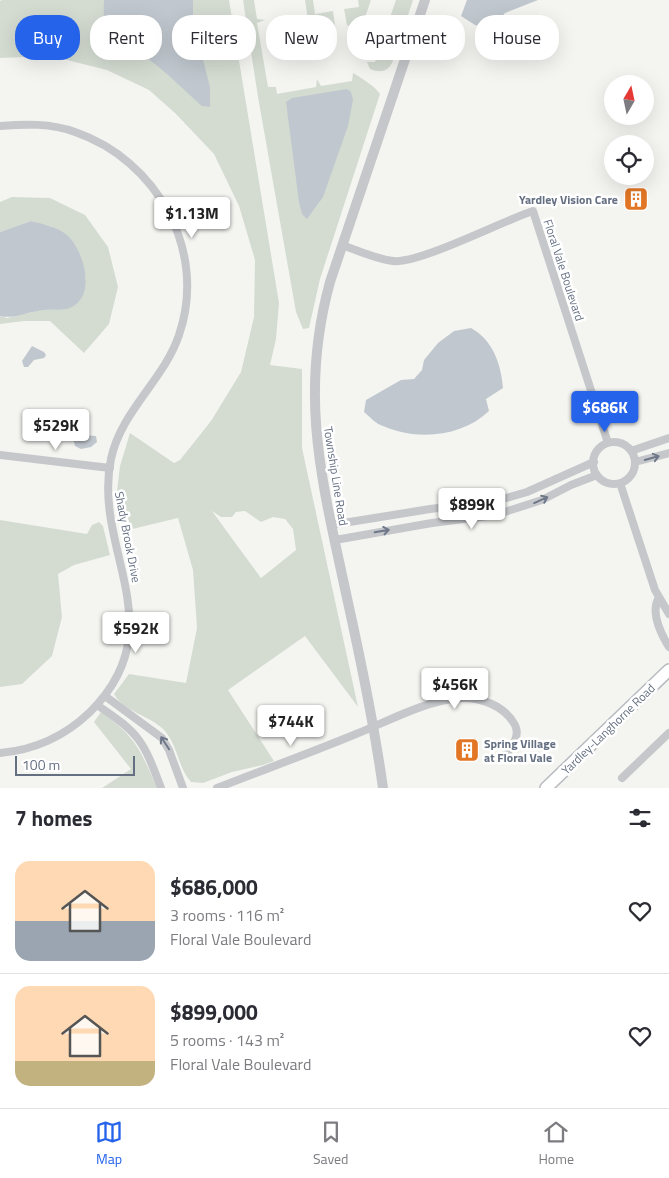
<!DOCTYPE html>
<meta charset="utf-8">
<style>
:root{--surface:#fff;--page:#f7f7f7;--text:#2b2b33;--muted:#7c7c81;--line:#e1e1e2;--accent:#2563eb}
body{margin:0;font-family:"Titillium Web",sans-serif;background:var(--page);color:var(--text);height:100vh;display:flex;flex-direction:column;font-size:19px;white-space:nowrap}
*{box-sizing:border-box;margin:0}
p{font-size:16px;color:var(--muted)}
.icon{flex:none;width:28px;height:28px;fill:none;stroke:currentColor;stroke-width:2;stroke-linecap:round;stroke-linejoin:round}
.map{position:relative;height:788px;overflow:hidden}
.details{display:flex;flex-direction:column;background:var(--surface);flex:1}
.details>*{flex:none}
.banner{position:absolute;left:15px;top:15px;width:640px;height:45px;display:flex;gap:10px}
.needle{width:32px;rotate:9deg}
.buttons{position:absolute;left:604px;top:75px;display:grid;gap:10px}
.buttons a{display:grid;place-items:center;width:50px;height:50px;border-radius:50%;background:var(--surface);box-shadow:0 5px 20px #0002;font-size:25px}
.scale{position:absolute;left:15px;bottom:12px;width:120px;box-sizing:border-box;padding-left:5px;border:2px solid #646f82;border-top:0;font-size:14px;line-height:18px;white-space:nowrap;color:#646f82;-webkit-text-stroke:4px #fff;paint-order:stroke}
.price{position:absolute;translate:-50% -42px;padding:0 11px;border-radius:5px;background:#fff;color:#222;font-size:16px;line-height:32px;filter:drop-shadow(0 1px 2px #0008)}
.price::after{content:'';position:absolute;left:50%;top:30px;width:15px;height:11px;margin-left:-8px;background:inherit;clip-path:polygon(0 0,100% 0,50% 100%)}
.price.on{background:var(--accent);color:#fff}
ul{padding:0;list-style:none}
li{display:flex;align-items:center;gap:15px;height:125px;padding:0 15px}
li+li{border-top:1px solid var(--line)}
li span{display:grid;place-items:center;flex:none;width:140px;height:100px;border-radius:15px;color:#555}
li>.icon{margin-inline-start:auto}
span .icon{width:60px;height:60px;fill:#fffc;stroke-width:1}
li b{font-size:21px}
h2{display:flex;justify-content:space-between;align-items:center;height:60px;padding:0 15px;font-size:21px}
.pill{padding:0 18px;border-radius:20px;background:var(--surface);box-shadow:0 5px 20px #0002;font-size:18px;line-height:45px}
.pill.on{background:var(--accent);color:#fff}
.menu{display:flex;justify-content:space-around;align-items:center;height:70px;border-top:1px solid var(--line);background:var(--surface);font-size:14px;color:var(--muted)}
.menu a{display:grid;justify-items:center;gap:2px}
.menu .on{color:var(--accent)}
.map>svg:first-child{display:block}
.green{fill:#d4dcd2;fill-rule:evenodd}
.water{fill:#c0c7ce}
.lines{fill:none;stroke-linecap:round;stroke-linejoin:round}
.secondary-casing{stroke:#b7babf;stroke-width:14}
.minor{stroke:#c5c7cb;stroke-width:8}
.tertiary{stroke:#c5c7cb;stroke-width:10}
.secondary{stroke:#fff;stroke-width:11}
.oneway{stroke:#6e7889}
.labels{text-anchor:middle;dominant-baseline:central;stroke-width:5;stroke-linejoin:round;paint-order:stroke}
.poi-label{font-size:12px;font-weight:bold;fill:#646f82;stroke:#fff;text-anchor:end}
.street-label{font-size:12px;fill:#646f82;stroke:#fff}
</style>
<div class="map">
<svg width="669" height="788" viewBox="0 0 669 788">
<rect width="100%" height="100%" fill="#f4f5f1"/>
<!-- green -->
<path class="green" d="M 2,0 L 229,0 L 279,303 L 276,339 L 270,365 L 302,369 L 302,448 L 358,707 L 305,636 L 228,690 L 274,761 L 263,765 L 232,772 L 203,783 L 191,782 C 178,768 178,745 164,730 C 151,716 124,712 114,694 L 129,674 L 186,683 L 197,628 L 193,570 L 178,518 L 124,531 L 117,491 L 120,466 L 130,433 L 174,463 L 180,460 L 211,421 L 241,372 L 254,317 L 255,260 L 239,206 L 214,154 L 175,113 L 149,90 L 107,70 L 51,56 L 0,58 L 0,1 ZM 212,511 L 221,517 L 232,517 L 236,512 L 245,511 L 261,522 L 273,517 L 285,519 L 293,529 L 296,550 L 261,578 Z
M 243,0 L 254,0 L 257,19 L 265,20 L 257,23 L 268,87 L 276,87 L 277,94 L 316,87 L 317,79 L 321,86 L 352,81 L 353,73 C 360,77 376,87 380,94 L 320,279 L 309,328 L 303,329 L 296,312 L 258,97 Z
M 305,0 L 313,0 L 315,14 L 333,11 L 336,32 L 330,40 L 326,41 L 324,35 L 314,36 L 314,43 L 305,44 L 305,41 L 311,40 Z
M 358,0 L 371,0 L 359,35 L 365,39 L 362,42 L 354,37 L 358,26 L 352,22 L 349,26 L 347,25 L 344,9 L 359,7 Z
M 396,0 L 413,0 L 392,63 C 387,72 380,73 370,69 L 367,62 L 375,62 L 388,24 L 381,20 L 389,20 Z
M 12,197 L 50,198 L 85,215 L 108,247 L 118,287 L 109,324 L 84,353 L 50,321 L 24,321 L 0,324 L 0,316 L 7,318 L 41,310 L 65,309 L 86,279 L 81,261 L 71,240 L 52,227 L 31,221 L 0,232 L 0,202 Z
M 0,520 L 87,534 L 92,525 L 99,522 L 103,526 L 110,555 L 74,565 L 58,574 L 62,617 L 52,656 L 22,684 L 0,687 Z
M 101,712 C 136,737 140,749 157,788 L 102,788 L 131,769 L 94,722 Z"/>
<!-- water -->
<path class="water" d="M 104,0 L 193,0 L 193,20 L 210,87 L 210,107 L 202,106 C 187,93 136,41 118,45 C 104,34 103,17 104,0 Z
M 467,0 L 538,0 L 505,13 L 495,25 L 485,27 L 475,25 L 461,16 Z
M 347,89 L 351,92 L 353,100 L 348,126 L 323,197 L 307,219 L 302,214 L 299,202 L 286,102 L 292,98 Z
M 31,221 C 43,224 57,227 67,235 C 83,249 97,294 72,307 C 62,312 49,308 38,311 C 25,313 13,319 0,316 L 0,232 Z
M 471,328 C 493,340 501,364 503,388 L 486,399 L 489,411 C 462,437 417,441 383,426 C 376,424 370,417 364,412 L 366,400 L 401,380 L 414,379 L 422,370 L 424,360 L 438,343 L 454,331 Z
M 32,346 L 44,352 L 46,355 L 44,358 L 34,360 L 28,367 L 24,367 L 22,361 Z
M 77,435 L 96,436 L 97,442 L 91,447 L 81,449 L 75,446 L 73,438 Z"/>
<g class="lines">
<defs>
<path id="secondary" d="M 546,788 L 669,670"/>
</defs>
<!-- secondary casing -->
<use href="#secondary" class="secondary-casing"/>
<!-- minor -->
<path class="minor" d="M 0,126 C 25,124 51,123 75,132 C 157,160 208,251 179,335 C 164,380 121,411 111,459 C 92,550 176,627 90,712 C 64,737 35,750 0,753
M 342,245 C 359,251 376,259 393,261 C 419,264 502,221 533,211 L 608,443
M593 463a21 21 0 1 1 42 0a21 21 0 1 1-42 0Z
M 631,451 L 669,438
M 0,455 L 110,468
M 635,462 L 669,453
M 620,483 L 655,590 L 669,614
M 331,525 L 430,509 L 496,501 L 527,492 L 594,462
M 335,540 L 432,523 L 495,515 L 542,500 L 571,485 L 597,475
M 659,597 C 650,612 661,634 669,647
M 105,696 L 162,738 L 169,750 L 183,788
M 97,705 C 140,734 143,740 161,788
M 622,778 L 669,733
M 217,788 C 263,770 310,753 356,734 C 389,721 424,701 460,698 C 481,697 505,706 515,725 C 521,737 511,749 502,758"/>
<!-- tertiary -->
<path class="tertiary" d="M 383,788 C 374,724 361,661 347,598 C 323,485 298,398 330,282 L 425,0"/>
<!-- secondary -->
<use href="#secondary" class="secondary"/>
</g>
<!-- one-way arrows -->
<defs><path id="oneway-shaft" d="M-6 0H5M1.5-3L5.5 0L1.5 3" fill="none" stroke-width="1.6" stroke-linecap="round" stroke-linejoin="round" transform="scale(1.25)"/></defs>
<g class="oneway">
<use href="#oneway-shaft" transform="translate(652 458) rotate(-16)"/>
<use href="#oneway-shaft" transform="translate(541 500) rotate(-24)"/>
<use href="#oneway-shaft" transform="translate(382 531) rotate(-10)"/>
<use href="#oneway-shaft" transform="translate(165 743) rotate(-123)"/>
</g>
<!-- icons -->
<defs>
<symbol id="building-square" viewBox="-11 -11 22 22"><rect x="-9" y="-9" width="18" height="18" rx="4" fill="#e27624" stroke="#fff"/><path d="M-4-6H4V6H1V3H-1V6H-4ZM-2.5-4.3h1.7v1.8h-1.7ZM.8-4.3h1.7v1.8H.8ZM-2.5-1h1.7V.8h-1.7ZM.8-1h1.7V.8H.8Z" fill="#fff"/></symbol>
</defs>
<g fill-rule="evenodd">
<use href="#building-square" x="622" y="185" width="28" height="28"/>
<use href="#building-square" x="453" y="736" width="28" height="28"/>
</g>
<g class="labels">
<!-- poi labels -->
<g class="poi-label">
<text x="618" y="199">Yardley Vision Care</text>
<text x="484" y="743" text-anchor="start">Spring Village<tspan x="484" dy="14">at Floral Vale</tspan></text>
</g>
<!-- street labels -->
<g class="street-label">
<text transform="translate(564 270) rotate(72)">Floral Vale Boulevard</text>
<text transform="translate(336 476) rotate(81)">Township Line Road</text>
<text transform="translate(128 537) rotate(79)">Shady Brook Drive</text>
<text transform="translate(608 729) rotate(-44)">Yardley-Langhorne Road</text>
</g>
</g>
</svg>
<div class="buttons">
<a><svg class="needle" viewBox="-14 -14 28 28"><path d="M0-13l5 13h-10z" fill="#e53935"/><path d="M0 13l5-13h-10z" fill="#7c7c81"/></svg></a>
<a><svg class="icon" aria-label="locate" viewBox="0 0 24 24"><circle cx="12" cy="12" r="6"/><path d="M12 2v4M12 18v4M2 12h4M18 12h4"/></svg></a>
</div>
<div class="scale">100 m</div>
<b class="price" style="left:192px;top:239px">$1.13M</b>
<b class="price on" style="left:605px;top:433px">$686K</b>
<b class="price" style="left:56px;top:451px">$529K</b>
<b class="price" style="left:472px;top:530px">$899K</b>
<b class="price" style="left:136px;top:654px">$592K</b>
<b class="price" style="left:455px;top:710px">$456K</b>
<b class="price" style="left:291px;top:747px">$744K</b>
<div class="banner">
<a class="pill on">Buy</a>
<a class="pill">Rent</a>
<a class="pill">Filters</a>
<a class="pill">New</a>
<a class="pill">Apartment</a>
<a class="pill">House</a>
</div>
</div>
<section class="details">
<h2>7 homes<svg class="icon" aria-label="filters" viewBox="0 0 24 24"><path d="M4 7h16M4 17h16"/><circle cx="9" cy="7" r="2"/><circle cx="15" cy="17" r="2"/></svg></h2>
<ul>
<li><span style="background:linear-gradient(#ffd9b3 60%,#9aa5b1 0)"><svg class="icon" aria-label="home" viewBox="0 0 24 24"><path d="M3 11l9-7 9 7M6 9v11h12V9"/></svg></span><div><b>$686,000</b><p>3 rooms · 116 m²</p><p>Floral Vale Boulevard</p></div><svg class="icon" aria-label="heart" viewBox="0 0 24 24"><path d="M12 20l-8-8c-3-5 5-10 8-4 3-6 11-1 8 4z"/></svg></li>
<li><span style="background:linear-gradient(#ffd9b3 75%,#c2b280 0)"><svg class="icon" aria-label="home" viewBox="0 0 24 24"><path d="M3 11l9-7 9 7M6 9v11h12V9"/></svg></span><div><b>$899,000</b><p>5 rooms · 143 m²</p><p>Floral Vale Boulevard</p></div><svg class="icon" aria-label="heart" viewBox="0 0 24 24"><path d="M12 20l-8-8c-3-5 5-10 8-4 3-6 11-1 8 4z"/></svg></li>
</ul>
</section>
<nav class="menu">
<a class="on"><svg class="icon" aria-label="map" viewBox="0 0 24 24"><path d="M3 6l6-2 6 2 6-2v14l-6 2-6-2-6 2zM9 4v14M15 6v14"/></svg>Map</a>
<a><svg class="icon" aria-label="saved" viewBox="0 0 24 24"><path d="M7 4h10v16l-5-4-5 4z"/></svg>Saved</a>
<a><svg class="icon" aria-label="home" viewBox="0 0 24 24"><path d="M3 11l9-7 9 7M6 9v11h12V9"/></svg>Home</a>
</nav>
